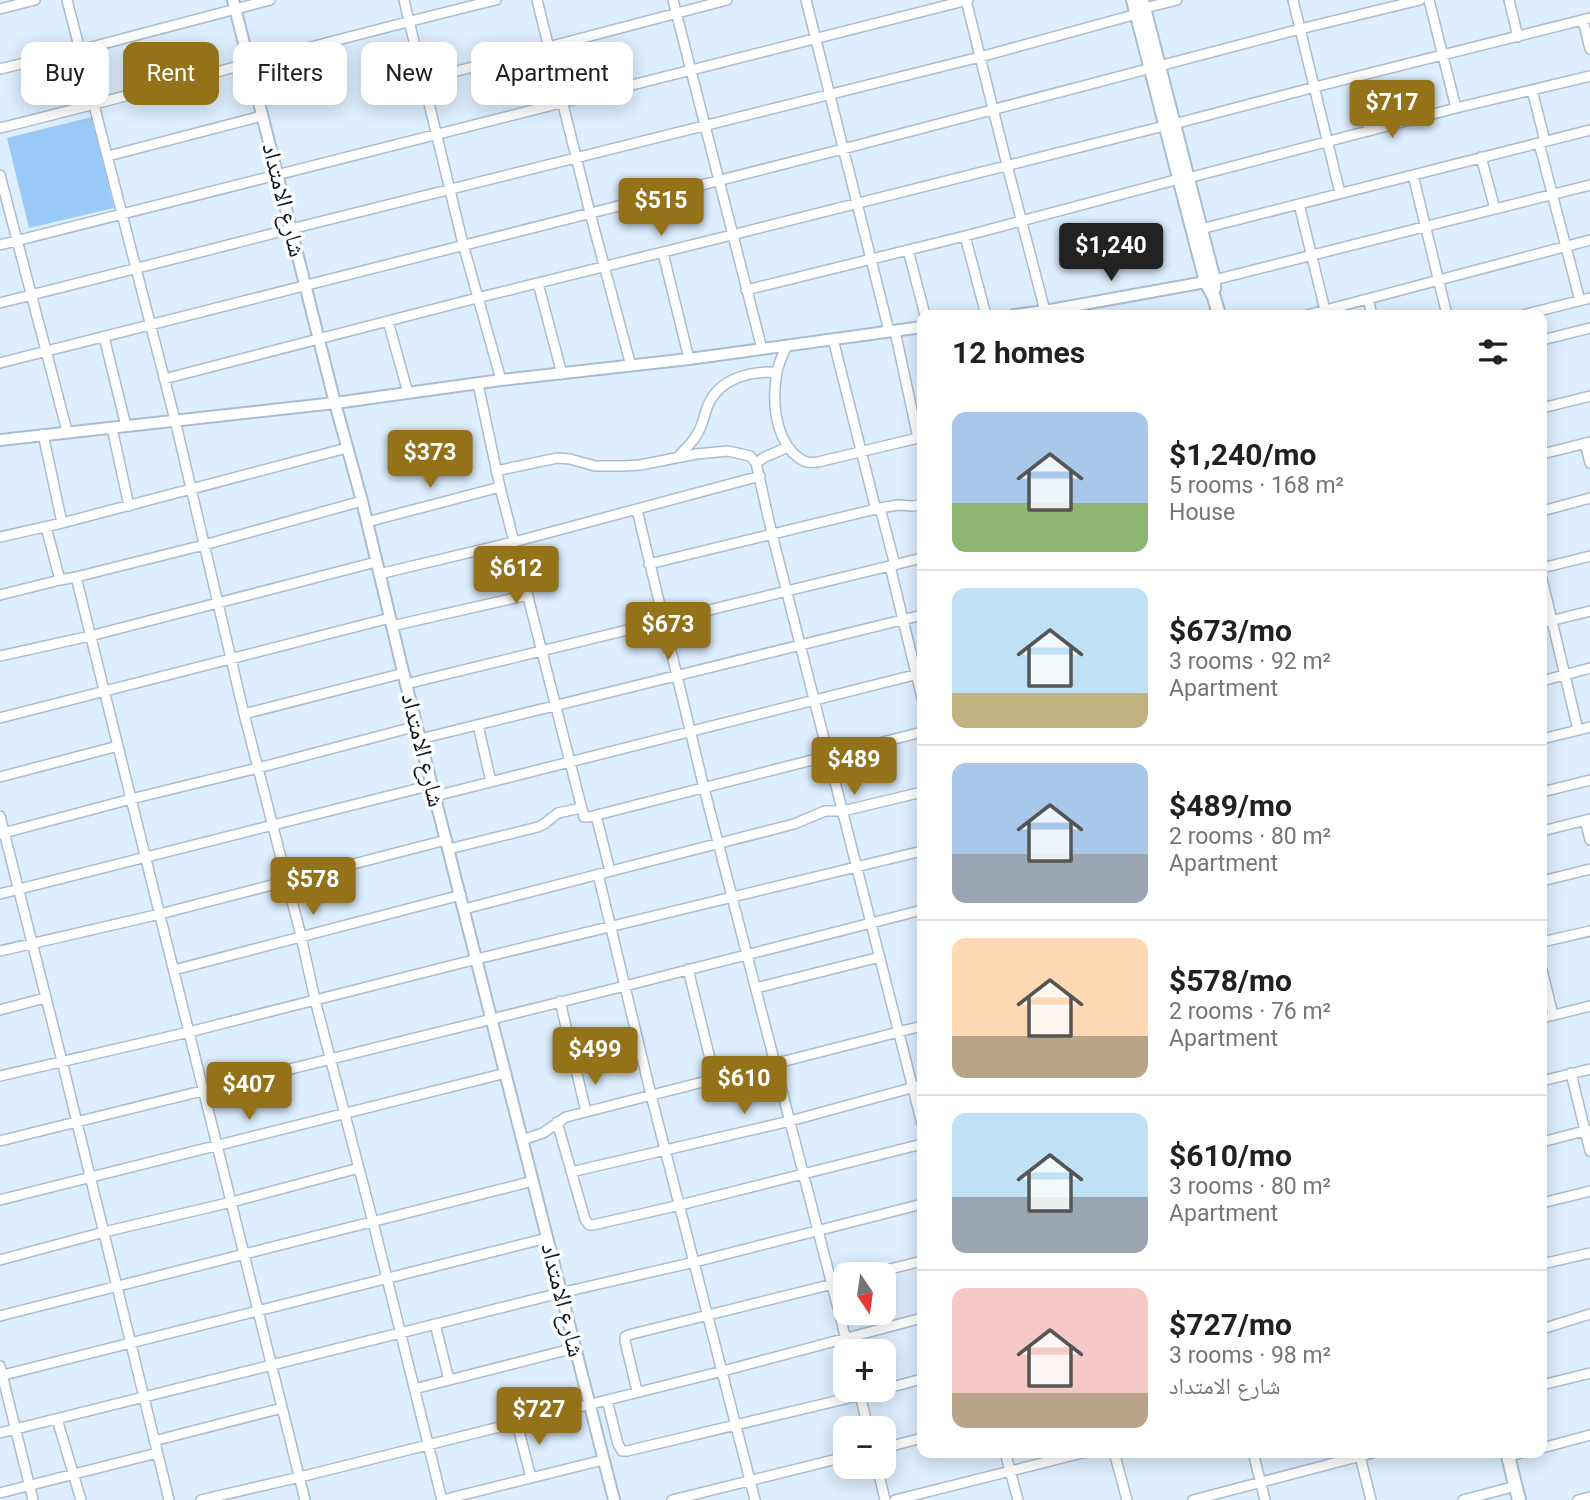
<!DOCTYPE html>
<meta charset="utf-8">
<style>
:root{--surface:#fff;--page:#f6f6f6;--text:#202124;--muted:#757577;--line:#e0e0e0;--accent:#937219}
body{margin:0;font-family:Roboto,"Noto Naskh Arabic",sans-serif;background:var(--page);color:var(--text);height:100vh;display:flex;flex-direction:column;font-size:26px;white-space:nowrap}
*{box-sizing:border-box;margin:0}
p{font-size:23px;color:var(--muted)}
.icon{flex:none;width:38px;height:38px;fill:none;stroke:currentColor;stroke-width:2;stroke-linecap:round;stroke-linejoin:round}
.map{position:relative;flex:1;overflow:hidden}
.side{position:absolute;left:917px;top:310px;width:630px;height:1148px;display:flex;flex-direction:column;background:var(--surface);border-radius:14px;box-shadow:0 4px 18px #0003}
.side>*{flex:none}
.guide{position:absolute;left:21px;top:42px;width:665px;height:63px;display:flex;gap:14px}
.needle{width:46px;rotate:167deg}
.tools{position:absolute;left:833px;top:1262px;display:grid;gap:14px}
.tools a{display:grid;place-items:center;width:63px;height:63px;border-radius:14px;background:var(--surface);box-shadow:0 4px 18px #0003;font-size:35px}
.price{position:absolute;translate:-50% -60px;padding:0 16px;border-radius:7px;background:var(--accent);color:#fff;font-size:23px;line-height:46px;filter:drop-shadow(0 2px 4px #0008)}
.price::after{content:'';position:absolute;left:50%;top:42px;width:21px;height:16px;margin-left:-10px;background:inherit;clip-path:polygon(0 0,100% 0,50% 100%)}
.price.current{background:#222;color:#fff}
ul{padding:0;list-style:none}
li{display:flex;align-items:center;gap:21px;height:175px;padding:0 35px}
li+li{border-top:2px solid var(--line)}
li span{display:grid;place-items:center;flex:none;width:196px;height:140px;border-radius:14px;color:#555}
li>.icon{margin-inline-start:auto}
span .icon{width:84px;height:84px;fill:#fffc;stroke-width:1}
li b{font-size:30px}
h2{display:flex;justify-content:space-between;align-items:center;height:84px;padding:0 35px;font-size:30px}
.pill{padding:0 24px;border-radius:14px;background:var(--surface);box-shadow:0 4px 18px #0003;font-size:24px;line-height:63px}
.pill.current{background:var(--accent);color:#fff}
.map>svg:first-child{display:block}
.green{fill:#99caf7}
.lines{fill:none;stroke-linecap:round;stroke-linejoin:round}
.minor-casing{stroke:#a9bdd0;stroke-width:12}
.tertiary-casing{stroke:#a9bdd0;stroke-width:14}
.secondary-casing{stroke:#a9bdd0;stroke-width:16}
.minor{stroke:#fff;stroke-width:9}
.tertiary{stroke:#fff;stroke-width:10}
.secondary{stroke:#fff;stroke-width:12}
.labels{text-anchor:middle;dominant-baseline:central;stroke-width:7;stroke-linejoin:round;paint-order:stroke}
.street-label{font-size:24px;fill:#121a21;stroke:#fff}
</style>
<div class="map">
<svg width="1590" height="1500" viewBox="0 0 1590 1500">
<rect width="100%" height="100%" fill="#ddeefe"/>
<!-- green -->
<path class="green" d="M 92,117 L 114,208 L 29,228 L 7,138 Z"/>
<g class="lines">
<defs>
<path id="minor" d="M 67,0 L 175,420 L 244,714 L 258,768 L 417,726
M 404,0 L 463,244 L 501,380
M 537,0 L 590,213 L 631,366
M 673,0 L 762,349
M 806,0 L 889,331
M 966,0 L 1007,165 L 1045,311
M 1293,0 L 1340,193
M 1429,0 L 1456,108
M 1509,0 L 1518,37
M 1145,8 L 1177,0
M 0,9 L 35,0
M 1583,20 L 1590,49
M 0,69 L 80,50 L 270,0
M 1356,77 L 1369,131
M 423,80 L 727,0
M 1532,90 L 1545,141
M 1174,124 L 1315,87 L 1590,18
M 0,128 C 166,87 330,40 496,0
M 1539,143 L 1580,301
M 108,156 L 262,116
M 1481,157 L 1495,209
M 0,175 L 67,431
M 1413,175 L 1447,315
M 1188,178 L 1456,108 L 1590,76
M 1299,204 L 1325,310
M 1201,229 L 1590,130
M 965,236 L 986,315
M 0,245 L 968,0
M 908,250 L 925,315
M 663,253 L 689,359
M 1214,280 L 1590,185
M 538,283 L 562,374
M 746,290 L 965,236 L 1179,179
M 1368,299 L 1372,315
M 0,303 L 291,229 L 980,57 L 1137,14
M 1307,315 L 1590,240
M 1523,315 L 1590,298
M 388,321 L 408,393
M 895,331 L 918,438
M 104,337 L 126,426
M 833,339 L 876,510
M 1542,340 L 1590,328
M 787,346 C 782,355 779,363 777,372 C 772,399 774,432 793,453 C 797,456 801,461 807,462 C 808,463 816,462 818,462 L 922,437
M 0,363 L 843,149 L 1300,29 L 1420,0
M 164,379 L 477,298 L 732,235 L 1164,126
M 478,384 L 500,487 L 584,817 L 589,817 L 922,732
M 1542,408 L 1590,396
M 112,428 L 129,506
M 43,434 L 62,523
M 1585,443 L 1590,463
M 1542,454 L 1590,442
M 678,457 C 684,450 692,443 696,436 C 703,426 704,415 708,405 C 720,378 750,371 777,372
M 756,463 L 765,457 L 788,447
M 496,471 L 557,458 L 570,459 L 595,466 L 622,466 L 640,465 L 696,454 L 728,451 L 750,456 L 756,463 L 772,534 L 922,1124
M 880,508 L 895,565
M 637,510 L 704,788 L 849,1351
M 1542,511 L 1590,498
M 367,522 L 500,487
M 46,527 L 60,580 L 76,577 L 305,1500
M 0,537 L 62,523 L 347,448
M 649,564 L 880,508 L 898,505 L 913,506 L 922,504
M 890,566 L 922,698
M 1542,568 L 1590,556
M 379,574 L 514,542 L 760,476
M 76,577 L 204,545 L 362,501
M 1542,579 L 1578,730
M 0,595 L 60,580
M 1542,623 L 1590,611
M 392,626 L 528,595
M 0,656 L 90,636 L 376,562
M 1542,681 L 1590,668
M 406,684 L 922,558
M 244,714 L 404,673
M 0,718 L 390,618
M 478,725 L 491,782
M 420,739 L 922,615
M 1542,739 L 1590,727
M 0,777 L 118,746
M 1542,792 L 1590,780
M 435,796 L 922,673
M 596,815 L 610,871
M 0,816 L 62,1061 L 169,1500
M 1585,820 L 1590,840
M 1542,831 L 1590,819
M 0,834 L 131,799 L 258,768 L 301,936 L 315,1000 L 373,1222 L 442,1500
M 449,849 L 538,827 L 544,824 L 558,813 L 581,808
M 598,874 L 651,1095 L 755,1500
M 1542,881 L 1590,869
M 0,894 L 432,785
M 464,909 L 794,824 L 825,811 L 843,811 L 922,792
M 1542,942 L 1590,931
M 0,951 L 160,914 L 446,840
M 688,969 L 715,1079
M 174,970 L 461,895
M 1542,970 L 1553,1015
M 756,988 L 880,957
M 560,1001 L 586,1112
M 0,1010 L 45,998
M 1542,1018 L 1590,1006
M 1571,1073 L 1590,1151
M 0,1076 L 189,1032 L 477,959 L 922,851
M 1542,1081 L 1590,1069
M 557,1122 L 585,1219 L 589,1225 L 593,1225 L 680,1205 L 922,1144
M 522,1140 L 543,1133 L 566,1117 L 922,1026
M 0,1141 L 625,986 L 922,910
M 1542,1142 L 1588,1130
M 571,1172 L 790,1121 L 922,1085
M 0,1200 L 506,1073
M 1542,1203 L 1590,1191
M 0,1260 L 104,1232 L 232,1202 L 359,1168
M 1542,1264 L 1590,1253
M 870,1274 L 922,1261
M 0,1316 L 533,1181
M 435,1324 L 449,1380
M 1542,1329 L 1590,1314
M 0,1366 L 33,1500
M 0,1376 L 547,1238
M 1542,1385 L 1590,1373
M 414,1389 L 575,1348
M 884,1389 L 922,1379
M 859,1390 L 868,1428
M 637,1391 L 625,1341 L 625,1337 L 628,1335 L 845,1281
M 607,1400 L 618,1444 L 622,1451 L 627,1451 L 882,1390
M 57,1419 L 81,1500
M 517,1423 L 531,1478
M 0,1433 L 560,1293 L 695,1262 L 922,1204
M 154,1441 L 282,1408
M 884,1448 L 922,1438
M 1542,1448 L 1590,1435
M 1005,1452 L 1018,1500
M 1114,1452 L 1127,1500
M 1253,1452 L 1265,1500
M 1359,1452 L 1371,1500
M 1508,1457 L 1524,1452
M 877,1466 L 885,1500
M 0,1493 L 157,1453
M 201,1500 L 300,1477 L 723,1371 L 922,1318
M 442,1500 L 603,1460
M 672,1500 L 845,1457
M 895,1500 L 1086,1452
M 1193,1500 L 1376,1452
M 1463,1500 L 1516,1486
M 1578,1500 L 1590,1497"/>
<path id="tertiary" d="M 233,0 L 335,403 L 362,501 L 406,684 L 614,1500
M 1014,315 L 1045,311 L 1211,281
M 0,440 L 335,403 L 501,380 L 689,359 L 922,327"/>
<path id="secondary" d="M 1133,0 L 1206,282 L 1214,297 L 1219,315
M 1142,0 L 1214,280 L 1214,289
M 1507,1452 L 1519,1500"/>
</defs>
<!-- minor casing -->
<use href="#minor" class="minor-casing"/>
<!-- tertiary casing -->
<use href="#tertiary" class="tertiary-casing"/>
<!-- secondary casing -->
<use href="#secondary" class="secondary-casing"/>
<!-- minor -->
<use href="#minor" class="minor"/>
<!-- tertiary -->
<use href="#tertiary" class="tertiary"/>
<!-- secondary -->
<use href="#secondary" class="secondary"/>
</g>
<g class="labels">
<!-- street labels -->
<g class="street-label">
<text transform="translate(284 200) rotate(76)">شارع الامتداد</text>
<text transform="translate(423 750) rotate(76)">شارع الامتداد</text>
<text transform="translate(563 1300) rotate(76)">شارع الامتداد</text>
</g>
</g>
</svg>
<div class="tools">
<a><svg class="needle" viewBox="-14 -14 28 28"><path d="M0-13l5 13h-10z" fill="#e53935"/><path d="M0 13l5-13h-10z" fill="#757577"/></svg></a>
<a>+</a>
<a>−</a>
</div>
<b class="price" style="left:1392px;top:140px">$717</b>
<b class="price" style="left:661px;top:238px">$515</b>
<b class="price current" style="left:1111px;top:283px">$1,240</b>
<b class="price" style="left:430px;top:490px">$373</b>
<b class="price" style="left:516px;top:606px">$612</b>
<b class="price" style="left:668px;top:662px">$673</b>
<b class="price" style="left:854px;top:797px">$489</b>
<b class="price" style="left:313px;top:917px">$578</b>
<b class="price" style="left:595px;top:1087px">$499</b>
<b class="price" style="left:744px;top:1116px">$610</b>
<b class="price" style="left:249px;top:1122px">$407</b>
<b class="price" style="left:539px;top:1447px">$727</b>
<div class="guide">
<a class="pill">Buy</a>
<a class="pill current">Rent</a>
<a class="pill">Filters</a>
<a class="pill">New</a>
<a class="pill">Apartment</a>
</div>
<section class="side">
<h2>12 homes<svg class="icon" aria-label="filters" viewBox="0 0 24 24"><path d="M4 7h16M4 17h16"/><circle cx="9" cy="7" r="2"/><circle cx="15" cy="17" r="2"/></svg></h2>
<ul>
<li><span style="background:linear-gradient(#a9c7e8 65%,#8fb573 0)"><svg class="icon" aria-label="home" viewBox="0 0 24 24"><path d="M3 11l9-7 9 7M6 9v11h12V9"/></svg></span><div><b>$1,240/mo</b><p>5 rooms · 168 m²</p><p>House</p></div></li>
<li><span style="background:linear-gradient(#bfe0f5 75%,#c2b280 0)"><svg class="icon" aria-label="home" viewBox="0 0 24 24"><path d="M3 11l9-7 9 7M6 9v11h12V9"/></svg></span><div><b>$673/mo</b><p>3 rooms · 92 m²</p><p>Apartment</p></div></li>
<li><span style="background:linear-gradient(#a9c7e8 65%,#9aa5b1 0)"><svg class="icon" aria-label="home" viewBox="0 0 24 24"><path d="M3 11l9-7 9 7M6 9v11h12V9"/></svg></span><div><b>$489/mo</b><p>2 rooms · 80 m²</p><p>Apartment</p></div></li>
<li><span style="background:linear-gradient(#ffd9b3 70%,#b9a48a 0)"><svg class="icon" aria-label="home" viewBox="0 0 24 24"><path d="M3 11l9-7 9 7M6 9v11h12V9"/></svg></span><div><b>$578/mo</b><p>2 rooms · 76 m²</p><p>Apartment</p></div></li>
<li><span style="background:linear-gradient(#bfe0f5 60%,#9aa5b1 0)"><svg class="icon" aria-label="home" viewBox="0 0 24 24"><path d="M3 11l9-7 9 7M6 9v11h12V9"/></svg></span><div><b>$610/mo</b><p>3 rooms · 80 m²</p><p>Apartment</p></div></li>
<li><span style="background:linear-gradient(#f6c9c9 75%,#b9a48a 0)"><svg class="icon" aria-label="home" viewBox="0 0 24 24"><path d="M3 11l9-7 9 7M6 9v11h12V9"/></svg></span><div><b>$727/mo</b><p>3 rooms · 98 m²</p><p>شارع الامتداد</p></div></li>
</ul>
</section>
</div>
